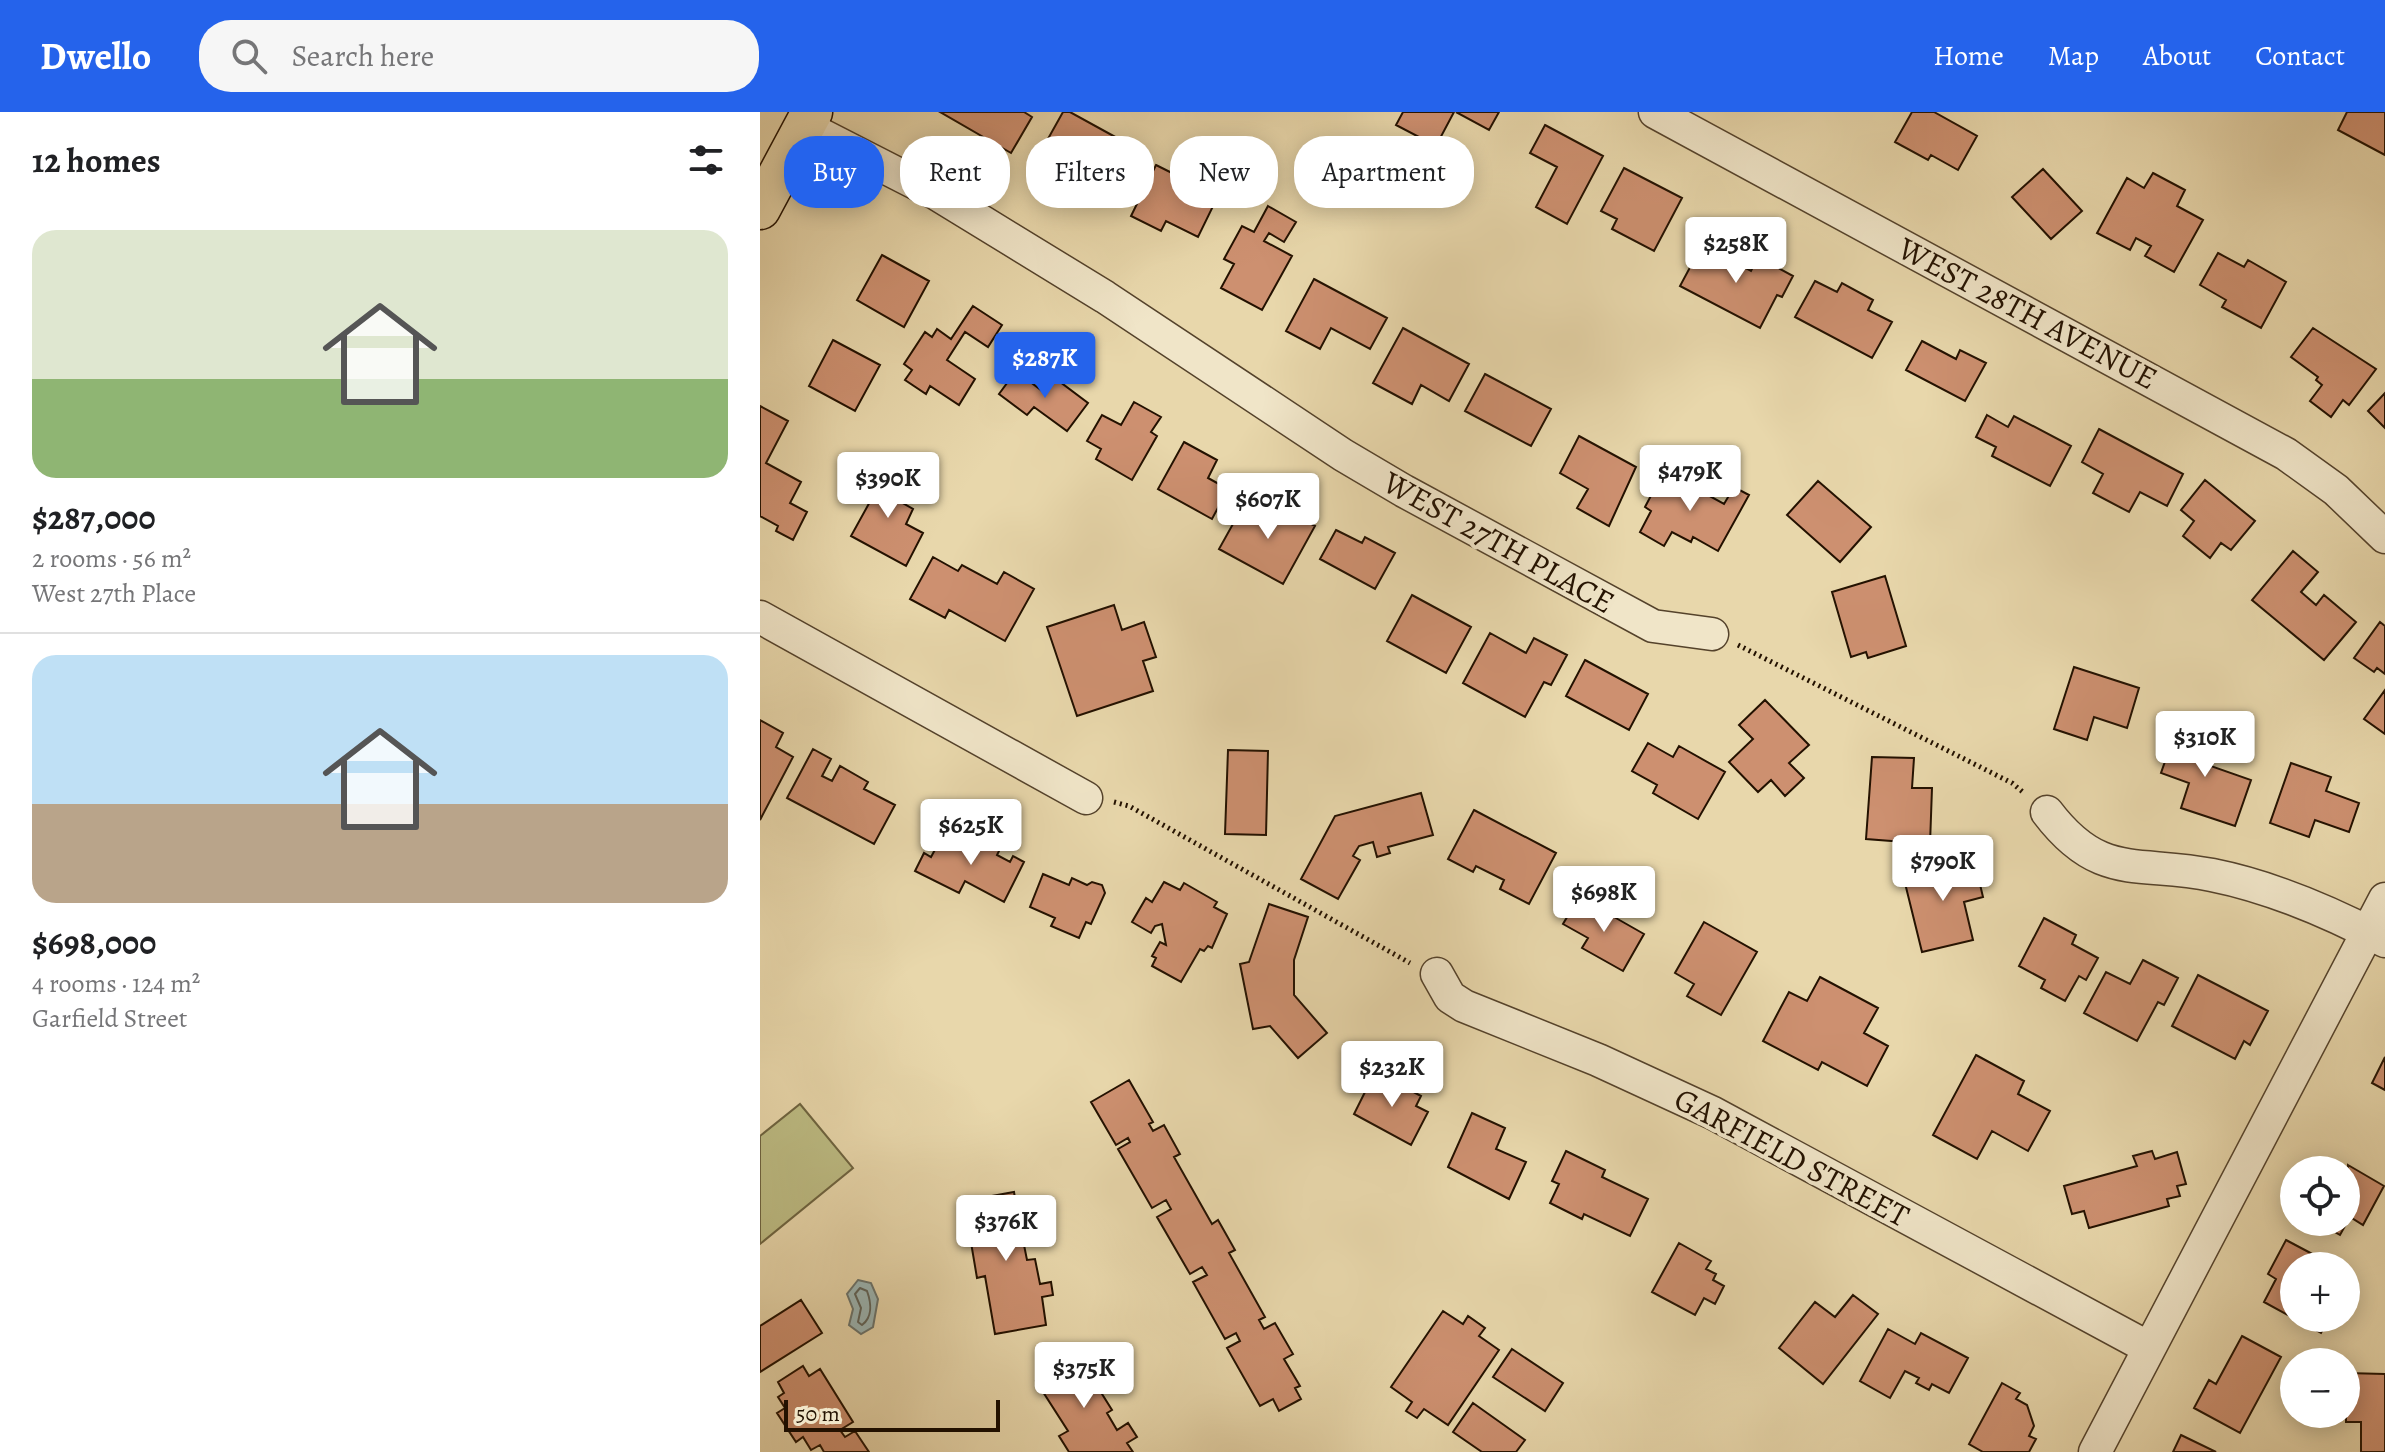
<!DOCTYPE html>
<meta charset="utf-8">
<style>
:root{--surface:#fff;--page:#f6f6f6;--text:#202124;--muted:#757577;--line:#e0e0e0;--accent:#2563eb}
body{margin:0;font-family:Alegreya,serif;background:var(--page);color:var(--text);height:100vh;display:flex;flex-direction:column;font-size:30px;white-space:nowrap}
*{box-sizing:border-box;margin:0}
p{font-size:26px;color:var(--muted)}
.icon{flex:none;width:44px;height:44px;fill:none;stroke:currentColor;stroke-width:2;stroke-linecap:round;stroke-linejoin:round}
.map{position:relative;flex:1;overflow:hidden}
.drawer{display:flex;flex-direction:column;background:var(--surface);width:760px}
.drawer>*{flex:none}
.hud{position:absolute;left:24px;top:24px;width:760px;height:72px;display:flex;gap:16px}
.buttons{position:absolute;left:1520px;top:1044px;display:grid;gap:16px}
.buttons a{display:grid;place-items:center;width:80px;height:80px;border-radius:50%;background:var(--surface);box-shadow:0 4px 20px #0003;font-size:40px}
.scale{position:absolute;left:24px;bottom:20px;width:216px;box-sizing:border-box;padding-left:8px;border:4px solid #231100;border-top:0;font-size:22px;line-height:28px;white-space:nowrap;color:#231100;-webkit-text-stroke:6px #f0e5c8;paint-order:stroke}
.price{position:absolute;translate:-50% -68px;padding:0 18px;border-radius:8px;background:#fff;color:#222;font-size:26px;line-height:52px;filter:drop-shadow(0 2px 4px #0008)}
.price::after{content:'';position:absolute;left:50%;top:48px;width:24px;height:18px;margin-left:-12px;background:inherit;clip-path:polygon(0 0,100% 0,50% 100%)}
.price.active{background:var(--accent);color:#fff}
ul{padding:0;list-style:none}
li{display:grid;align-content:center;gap:16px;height:424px;padding:0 32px}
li+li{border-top:2px solid var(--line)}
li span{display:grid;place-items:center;height:248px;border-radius:24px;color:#555}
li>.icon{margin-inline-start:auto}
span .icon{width:144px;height:144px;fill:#fffc;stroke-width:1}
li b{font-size:34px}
h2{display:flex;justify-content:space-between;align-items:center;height:96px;padding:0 32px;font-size:34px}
.pill{padding:0 28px;border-radius:32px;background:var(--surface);box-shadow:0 4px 20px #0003;font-size:28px;line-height:72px}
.pill.active{background:var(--accent);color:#fff}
header{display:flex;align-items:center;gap:48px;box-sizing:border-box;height:112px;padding:0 40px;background:var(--accent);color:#fff}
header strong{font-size:38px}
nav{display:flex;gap:44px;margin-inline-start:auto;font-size:28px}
.search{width:560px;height:72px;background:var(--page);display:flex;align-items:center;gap:20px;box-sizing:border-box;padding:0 28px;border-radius:32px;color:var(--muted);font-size:30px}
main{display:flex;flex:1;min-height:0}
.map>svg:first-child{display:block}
.green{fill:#bdbc84;stroke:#706642;stroke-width:2}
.water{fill:#9cb7b5;stroke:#6c756d;stroke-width:2}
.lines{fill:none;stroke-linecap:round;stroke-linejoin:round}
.shore{stroke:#60645a;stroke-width:2}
.building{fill:#cd9070;stroke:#231100;stroke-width:2}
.minor-casing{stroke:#54422b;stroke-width:35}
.major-casing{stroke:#231100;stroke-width:43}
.path{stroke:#231100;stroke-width:5;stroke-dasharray:2 4;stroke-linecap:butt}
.minor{stroke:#f0e5c8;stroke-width:32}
.major{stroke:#e8d7ab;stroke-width:40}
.labels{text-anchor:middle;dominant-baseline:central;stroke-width:8;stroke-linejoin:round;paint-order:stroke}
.street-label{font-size:32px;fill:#231100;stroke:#f0e5c8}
</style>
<header>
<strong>Dwello</strong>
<div class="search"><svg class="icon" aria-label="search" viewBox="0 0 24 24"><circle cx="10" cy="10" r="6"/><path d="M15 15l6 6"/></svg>Search here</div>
<nav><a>Home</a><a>Map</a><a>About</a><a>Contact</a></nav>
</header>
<main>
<section class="drawer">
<h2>12 homes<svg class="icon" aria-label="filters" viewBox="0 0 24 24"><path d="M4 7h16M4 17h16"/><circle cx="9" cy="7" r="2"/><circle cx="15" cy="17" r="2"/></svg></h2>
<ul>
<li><span style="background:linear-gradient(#dfe7d0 60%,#8fb573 0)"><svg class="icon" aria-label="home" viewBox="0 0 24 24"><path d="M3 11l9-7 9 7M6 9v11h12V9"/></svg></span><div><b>$287,000</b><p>2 rooms · 56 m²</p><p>West 27th Place</p></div></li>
<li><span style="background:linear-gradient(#bfe0f5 60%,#b9a48a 0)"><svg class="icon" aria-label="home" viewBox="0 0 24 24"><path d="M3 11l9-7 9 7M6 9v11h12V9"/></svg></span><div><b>$698,000</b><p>4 rooms · 124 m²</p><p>Garfield Street</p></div></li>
</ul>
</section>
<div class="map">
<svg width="1625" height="1340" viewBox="0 0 1625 1340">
<rect width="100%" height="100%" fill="#e8d7ab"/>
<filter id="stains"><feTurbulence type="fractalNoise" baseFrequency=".0025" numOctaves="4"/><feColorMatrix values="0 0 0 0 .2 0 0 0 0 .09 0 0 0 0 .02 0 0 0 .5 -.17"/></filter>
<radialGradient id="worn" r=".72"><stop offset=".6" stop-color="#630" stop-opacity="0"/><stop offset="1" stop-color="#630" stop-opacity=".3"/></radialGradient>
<!-- green -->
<path class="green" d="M 40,992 L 93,1056 L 0,1132 L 0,1024 Z"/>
<!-- water -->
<path class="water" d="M 98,1168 L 111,1171 L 118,1187 L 113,1215 L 101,1222 L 89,1213 L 93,1197 L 87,1182 Z"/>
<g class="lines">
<!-- shore -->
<path class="shore" d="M 100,1176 L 107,1179 C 111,1190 113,1205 102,1213 L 98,1210 L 101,1196 L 95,1182 Z"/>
</g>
<!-- building -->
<path class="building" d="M 180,0 L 264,0 L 272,5 L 251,41 Z
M 303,0 L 310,0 L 359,27 L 341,60 L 314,46 L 309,57 L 280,41 Z
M 643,0 L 694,0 L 676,34 L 636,13 Z
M 696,0 L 739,0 L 729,18 Z
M 1152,0 L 1174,0 L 1217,24 L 1198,58 L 1171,43 L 1168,48 L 1135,30 Z
M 1587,0 L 1625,0 L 1625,43 L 1578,18 Z
M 785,13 L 843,44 L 807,112 L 776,95 L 797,55 L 770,41 Z
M 396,53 L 458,84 L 438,125 L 406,109 L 401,119 L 371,104 Z
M 864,56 L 922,86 L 894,139 L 852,117 L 857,107 L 841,99 Z
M 1283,57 L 1322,99 L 1291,127 L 1252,85 Z
M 1393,61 L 1425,78 L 1417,94 L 1443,108 L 1414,160 L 1385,144 L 1391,134 L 1376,126 L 1370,138 L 1337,121 L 1367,66 L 1384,76 Z
M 508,94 L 536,110 L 524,130 L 509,121 L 504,129 L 532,144 L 502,198 L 461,176 L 474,152 L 464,147 L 482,114 L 494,120 Z
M 942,133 L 991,159 L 998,145 L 1033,164 L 1022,185 L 1017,183 L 1000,216 L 920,174 Z
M 1458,141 L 1484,155 L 1488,148 L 1526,170 L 1501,216 L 1462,195 L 1466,188 L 1440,173 Z
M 122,143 L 169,169 L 144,215 L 97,188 Z
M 554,167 L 627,206 L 610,237 L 571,216 L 560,237 L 526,219 Z
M 1055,169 L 1077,180 L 1082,171 L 1113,188 L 1108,198 L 1132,210 L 1112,246 L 1035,205 Z
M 213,194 L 242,213 L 228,235 L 205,220 L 187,248 L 215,267 L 199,293 L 170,274 L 166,282 L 145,268 L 152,258 L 144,252 L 165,220 L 172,225 L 177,217 L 191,227 Z
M 643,216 L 709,252 L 689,289 L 661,273 L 652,292 L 613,271 Z
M 1553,216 L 1616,257 L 1589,293 L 1583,288 L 1571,305 L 1550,289 L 1562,273 L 1556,268 L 1558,265 L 1531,245 Z
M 73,228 L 120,253 L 95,299 L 49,274 Z
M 1162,229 L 1196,247 L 1200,238 L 1226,251 L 1205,289 L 1146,258 Z
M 256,259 L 281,278 L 292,264 L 328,291 L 307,319 L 274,295 L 267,303 L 239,282 Z
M 725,262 L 791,297 L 771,334 L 705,299 Z
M 1625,281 L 1625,316 L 1608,299 Z
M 374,290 L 401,305 L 391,320 L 397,324 L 372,368 L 336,347 L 341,337 L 327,329 L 342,303 L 361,313 Z
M 0,294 L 28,309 L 6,351 L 41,370 L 30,391 L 47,400 L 33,428 L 16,419 L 18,414 L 0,404 Z
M 1227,303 L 1248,315 L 1254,304 L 1311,334 L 1290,374 L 1232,344 L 1236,335 L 1216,325 Z
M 1339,317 L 1423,362 L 1407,394 L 1380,380 L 1369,400 L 1333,381 L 1343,362 L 1322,350 Z
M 819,324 L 876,355 L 849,414 L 817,396 L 828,377 L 800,361 Z
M 424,330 L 457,348 L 448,366 L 468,377 L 452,407 L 398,377 Z
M 120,352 L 145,365 L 134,386 L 153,397 L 146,412 L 163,421 L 146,454 L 91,424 L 117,377 L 109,373 Z
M 904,359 L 964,392 L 974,375 L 989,383 L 958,439 L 933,425 L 931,430 L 912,420 L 904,434 L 880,420 L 891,399 L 885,395 Z
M 1445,368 L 1495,409 L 1471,438 L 1461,431 L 1450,446 L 1423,424 L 1434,409 L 1421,398 Z
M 1058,369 L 1111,415 L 1080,450 L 1027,403 Z
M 515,392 L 555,414 L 523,472 L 459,437 L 483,394 L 507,407 Z
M 576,418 L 602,431 L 605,425 L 635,441 L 615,477 L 560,447 Z
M 1533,439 L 1558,460 L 1541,480 L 1556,493 L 1564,483 L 1596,510 L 1564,548 L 1492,488 Z
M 173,445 L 198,459 L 202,453 L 237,472 L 244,460 L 274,477 L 245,529 L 189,498 L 185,506 L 150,487 Z
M 1125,464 L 1146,534 L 1108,546 L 1106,540 L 1091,545 L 1072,480 Z
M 652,483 L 711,515 L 686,561 L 627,529 Z
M 354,493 L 362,518 L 384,510 L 396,545 L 383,549 L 393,579 L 317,604 L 287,515 Z
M 1620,510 L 1625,514 L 1625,562 L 1617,556 L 1614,560 L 1594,546 Z
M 730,521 L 766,541 L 774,526 L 807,543 L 791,573 L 784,570 L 765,605 L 703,571 Z
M 825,548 L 888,582 L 869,618 L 806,584 Z
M 1314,555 L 1379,576 L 1367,616 L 1334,605 L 1327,628 L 1294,617 Z
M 1625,578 L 1625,622 L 1604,607 Z
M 1005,588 L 1049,633 L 1029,651 L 1044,666 L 1025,684 L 1011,668 L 998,680 L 969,650 L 993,627 L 979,613 Z
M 0,608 L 23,621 L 16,635 L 33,645 L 0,708 Z
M 1417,615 L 1450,626 L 1442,651 L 1491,668 L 1475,714 L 1421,696 L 1429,671 L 1401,661 Z
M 888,631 L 913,645 L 919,634 L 965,660 L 938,707 L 893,681 L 897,673 L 872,659 Z
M 53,637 L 71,647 L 62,664 L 72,669 L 80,654 L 108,670 L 104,677 L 135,693 L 114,732 L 27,686 Z
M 468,638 L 508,639 L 506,723 L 465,722 Z
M 1112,645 L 1154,646 L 1152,676 L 1172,676 L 1170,732 L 1106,727 Z
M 1531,651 L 1571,665 L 1566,679 L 1599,691 L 1589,720 L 1555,708 L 1549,725 L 1510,711 Z
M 661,681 L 673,723 L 628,735 L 630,741 L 617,745 L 613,730 L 599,734 L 593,744 L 600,748 L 578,787 L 541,767 L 575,704 Z
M 714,698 L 796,741 L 769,792 L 740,777 L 744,768 L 716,754 L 713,760 L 688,747 Z
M 184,721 L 215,737 L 222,725 L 241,735 L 237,743 L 250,750 L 253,744 L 264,750 L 244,790 L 205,769 L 199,781 L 155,759 L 164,741 L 171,745 Z
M 1214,747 L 1223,785 L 1204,790 L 1213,828 L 1162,840 L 1143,763 Z
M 283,762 L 309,773 L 312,766 L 327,773 L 332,770 L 342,773 L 345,781 L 331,812 L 326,810 L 319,826 L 291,814 L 295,806 L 270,795 Z
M 404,770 L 420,778 L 424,771 L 457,790 L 454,795 L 467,802 L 452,836 L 448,834 L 444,839 L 440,837 L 421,870 L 392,854 L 396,846 L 392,844 L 400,830 L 406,833 L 402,812 L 395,814 L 391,821 L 372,810 L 386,786 L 392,790 Z
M 819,785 L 884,822 L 863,859 L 822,836 L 828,826 L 803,812 Z
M 509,792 L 548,805 L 534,848 L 534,883 L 567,921 L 538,946 L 510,914 L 493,917 L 480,852 L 489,850 Z
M 1284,806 L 1316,823 L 1312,832 L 1338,846 L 1326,868 L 1319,864 L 1305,889 L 1281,876 L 1285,868 L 1259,854 Z
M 944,810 L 997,840 L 961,903 L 927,884 L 934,872 L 915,861 Z
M 1383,848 L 1418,866 L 1404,893 L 1398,890 L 1377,929 L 1324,901 L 1346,860 L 1370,872 Z
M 1438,863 L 1508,899 L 1490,933 L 1484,929 L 1475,947 L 1412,914 Z
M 1060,865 L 1118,896 L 1104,921 L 1128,934 L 1107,974 L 1062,950 L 1058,958 L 1003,929 L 1029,880 L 1047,889 Z
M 1216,943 L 1264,969 L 1258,982 L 1290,999 L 1268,1039 L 1232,1019 L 1217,1047 L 1173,1023 Z
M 1625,945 L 1625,978 L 1612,971 Z
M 622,963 L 661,984 L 656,994 L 668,1000 L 651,1033 L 594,1002 L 610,970 L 617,974 Z
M 369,968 L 393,1010 L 389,1012 L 393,1019 L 404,1013 L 420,1042 L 414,1045 L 452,1112 L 458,1108 L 475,1138 L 469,1141 L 505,1205 L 499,1208 L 504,1217 L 515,1211 L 533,1242 L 524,1247 L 540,1274 L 535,1276 L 541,1287 L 519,1299 L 513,1287 L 500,1294 L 467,1236 L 480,1229 L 476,1221 L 465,1227 L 433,1170 L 447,1163 L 442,1155 L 430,1162 L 397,1105 L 411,1097 L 406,1088 L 392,1096 L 358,1037 L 370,1030 L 368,1026 L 356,1033 L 331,990 Z
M 712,1001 L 745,1016 L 736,1037 L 766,1050 L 749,1087 L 688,1055 Z
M 806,1039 L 845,1058 L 842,1065 L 888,1087 L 870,1124 L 824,1102 L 822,1107 L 790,1091 L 799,1072 L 792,1069 Z
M 1392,1039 L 1395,1047 L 1417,1040 L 1426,1072 L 1417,1074 L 1420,1084 L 1407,1087 L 1409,1094 L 1329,1116 L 1324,1099 L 1312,1102 L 1304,1074 L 1377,1054 L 1373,1044 Z
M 1588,1053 L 1624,1074 L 1603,1113 L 1590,1105 L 1580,1123 L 1557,1110 L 1586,1110 Z
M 254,1080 L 259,1111 L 270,1109 L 272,1121 L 262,1123 L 267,1148 L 275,1147 L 280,1172 L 291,1170 L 293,1183 L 282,1185 L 286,1213 L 235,1222 L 225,1164 L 217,1166 L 204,1089 Z
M 1526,1128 L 1575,1154 L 1534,1154 L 1534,1206 L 1569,1206 L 1561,1221 L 1504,1190 L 1516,1167 L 1508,1162 Z
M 919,1131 L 951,1149 L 946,1157 L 956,1162 L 953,1168 L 964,1174 L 955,1192 L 944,1186 L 935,1203 L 892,1180 Z
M 1093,1183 L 1118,1202 L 1063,1272 L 1019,1236 L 1055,1190 L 1075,1205 Z
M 41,1188 L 62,1221 L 0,1260 L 0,1214 Z
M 683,1199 L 703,1212 L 708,1204 L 725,1216 L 719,1224 L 739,1238 L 688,1313 L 664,1297 L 657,1306 L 646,1299 L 652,1290 L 631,1275 Z
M 1128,1217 L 1155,1232 L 1161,1221 L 1208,1246 L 1189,1281 L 1172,1272 L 1169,1278 L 1156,1271 L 1159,1266 L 1145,1259 L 1130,1286 L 1100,1269 Z
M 1482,1224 L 1521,1245 L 1480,1321 L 1434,1296 L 1449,1268 L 1456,1272 Z
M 752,1237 L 803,1271 L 785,1299 L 733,1265 Z
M 317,1243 L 330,1264 L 341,1257 L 347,1267 L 337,1274 L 352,1298 L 347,1301 L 357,1318 L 368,1311 L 377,1325 L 367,1331 L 373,1340 L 309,1340 L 299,1324 L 308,1319 L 276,1269 Z
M 43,1254 L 49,1264 L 60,1257 L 93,1310 L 80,1318 L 85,1325 L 95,1319 L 109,1340 L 64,1340 L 60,1333 L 51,1338 L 43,1325 L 36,1330 L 17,1301 L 25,1296 L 18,1285 L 24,1281 L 18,1270 Z
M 1586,1261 L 1625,1262 L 1625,1340 L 1601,1340 L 1601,1310 L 1586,1310 Z
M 1242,1271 L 1260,1281 L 1256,1287 L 1267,1293 L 1274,1314 L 1269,1324 L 1276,1327 L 1269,1340 L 1223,1340 L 1209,1332 Z
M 713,1291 L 765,1328 L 756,1340 L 722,1340 L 693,1320 Z
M 1421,1323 L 1456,1340 L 1413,1340 Z"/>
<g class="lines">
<defs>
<path id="minor" d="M 895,0 L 1526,342 L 1576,378 L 1625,425
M 44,14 L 177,82 L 345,185 L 583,343 L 644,379 L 893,514 L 952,522
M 0,505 L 326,686
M 1287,700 C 1340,770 1378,748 1452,763 C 1512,775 1572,801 1625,829
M 677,862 L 690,885 L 704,894 L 838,948 L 953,1001 L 1389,1236
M 1335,1340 L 1625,787"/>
<path id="major" d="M 0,97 L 52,0"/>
</defs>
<!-- minor casing -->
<use href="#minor" class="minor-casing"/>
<!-- major casing -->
<use href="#major" class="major-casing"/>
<!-- path -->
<path class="path" d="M 978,533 L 1252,671 L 1264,681
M 354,690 L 369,694 L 650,851"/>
<!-- minor -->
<use href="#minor" class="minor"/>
<!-- major -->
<use href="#major" class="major"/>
</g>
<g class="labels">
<!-- street labels -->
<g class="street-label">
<text transform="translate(1268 201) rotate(28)">WEST 28TH AVENUE</text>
<text transform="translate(739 430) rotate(29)">WEST 27TH PLACE</text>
<text transform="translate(1032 1045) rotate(28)">GARFIELD STREET</text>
</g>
</g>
<rect width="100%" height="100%" filter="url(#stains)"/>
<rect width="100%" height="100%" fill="url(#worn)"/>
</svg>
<div class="buttons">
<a><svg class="icon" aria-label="locate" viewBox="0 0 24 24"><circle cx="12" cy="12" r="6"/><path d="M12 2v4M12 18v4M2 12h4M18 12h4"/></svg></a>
<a>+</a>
<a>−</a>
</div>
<div class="scale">50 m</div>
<b class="price" style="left:976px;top:173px">$258K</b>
<b class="price active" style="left:285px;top:288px">$287K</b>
<b class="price" style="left:930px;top:401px">$479K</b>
<b class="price" style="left:128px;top:408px">$390K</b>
<b class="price" style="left:508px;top:429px">$607K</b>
<b class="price" style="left:1445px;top:667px">$310K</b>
<b class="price" style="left:211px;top:755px">$625K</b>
<b class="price" style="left:1183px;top:791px">$790K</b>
<b class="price" style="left:844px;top:822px">$698K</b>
<b class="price" style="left:632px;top:997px">$232K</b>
<b class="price" style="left:246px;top:1151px">$376K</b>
<b class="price" style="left:324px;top:1298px">$375K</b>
<div class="hud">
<a class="pill active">Buy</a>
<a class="pill">Rent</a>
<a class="pill">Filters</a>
<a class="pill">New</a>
<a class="pill">Apartment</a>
</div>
</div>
</main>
